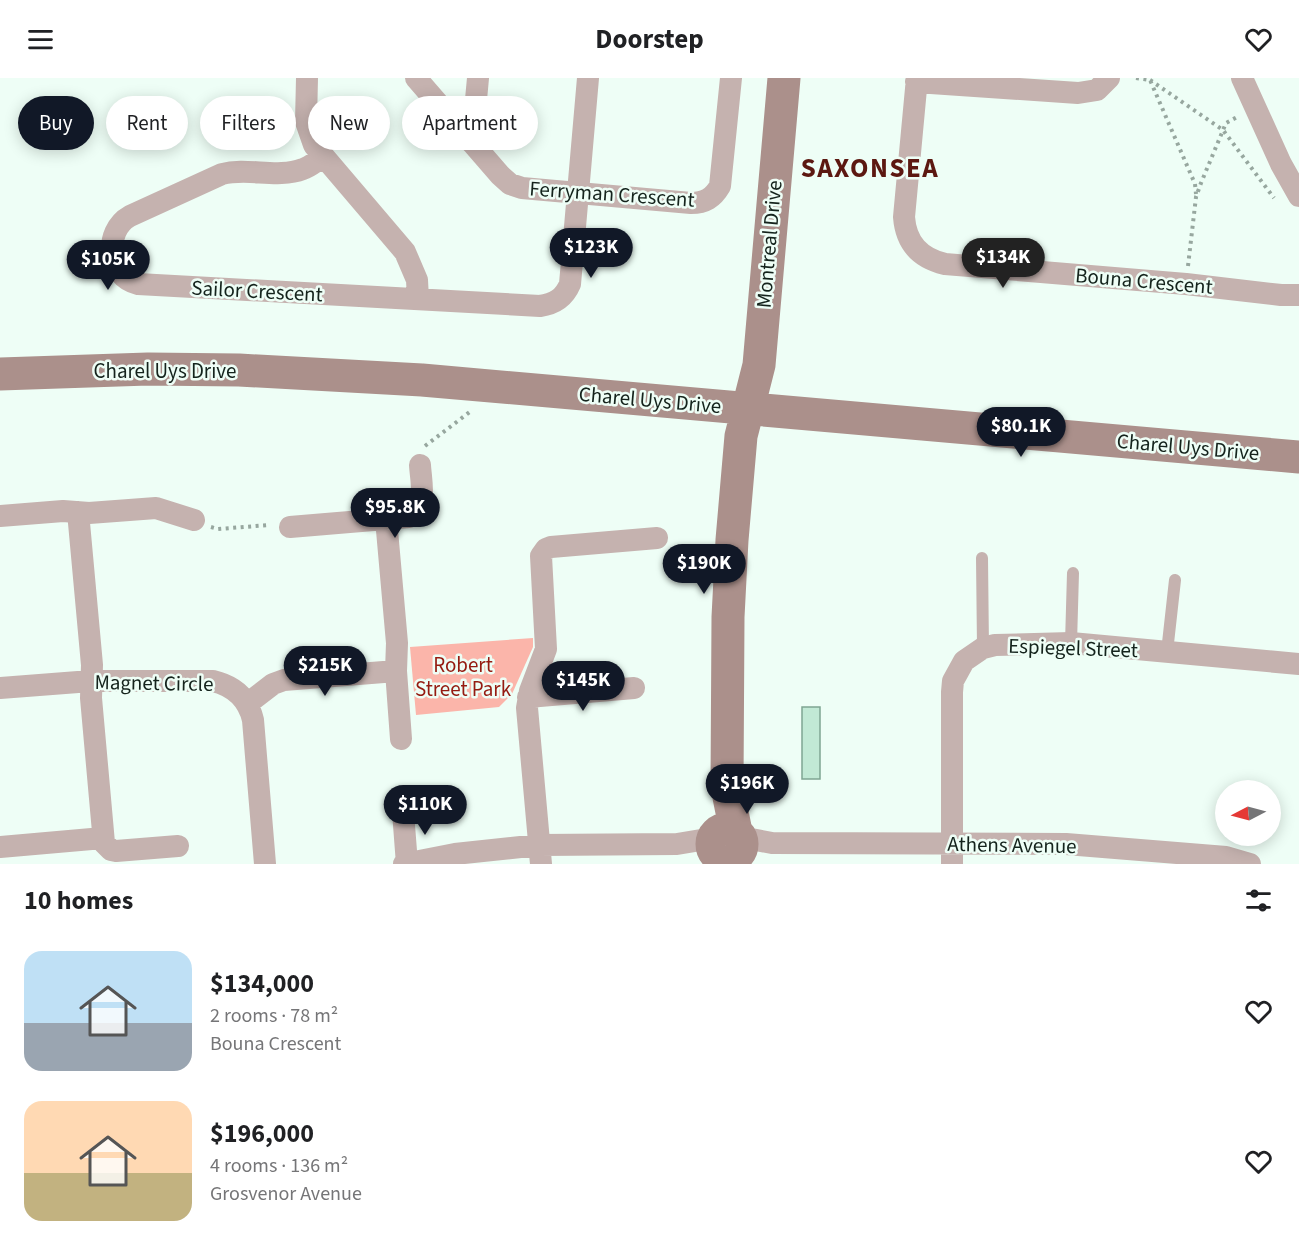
<!DOCTYPE html>
<meta charset="utf-8">
<style>
:root{--surface:#fff;--page:#f2f2f2;--text:#202124;--muted:#757577;--accent:#111827}
body{margin:0;font-family:"Source Sans 3",sans-serif;background:var(--page);color:var(--text);height:100vh;display:flex;flex-direction:column;font-size:22px;white-space:nowrap}
*{box-sizing:border-box;margin:0}
p{font-size:20px;color:var(--muted)}
.icon{flex:none;width:33px;height:33px;fill:none;stroke:currentColor;stroke-width:2;stroke-linecap:round;stroke-linejoin:round}
.map{position:relative;height:786px;overflow:hidden}
.panel{display:flex;flex-direction:column;background:var(--surface);flex:1}
.panel>*{flex:none}
.hud{position:absolute;left:18px;top:18px;width:600px;height:54px;display:flex;gap:12px}
.needle{width:39px;rotate:264deg}
.buttons{position:absolute;left:1215px;top:702px;display:grid;gap:12px}
.buttons a{display:grid;place-items:center;width:66px;height:66px;border-radius:50%;background:var(--surface);box-shadow:0 3px 15px #0003;font-size:30px}
.price{position:absolute;translate:-50% -51px;padding:0 14px;border-radius:21px;background:var(--accent);color:#fff;font-size:20px;line-height:39px;filter:drop-shadow(0 2px 3px #0008)}
.price::after{content:'';position:absolute;left:50%;top:36px;width:18px;height:14px;margin-left:-9px;background:inherit;clip-path:polygon(0 0,100% 0,50% 100%)}
.price.current{background:#222;color:#fff}
ul{padding:0;list-style:none}
li{display:flex;align-items:center;gap:18px;height:150px;padding:0 24px}
li span{display:grid;place-items:center;flex:none;width:168px;height:120px;border-radius:18px;color:#555}
li>.icon{margin-inline-start:auto}
span .icon{width:72px;height:72px;fill:#fffc;stroke-width:1}
li b{font-size:26px}
h2{display:flex;justify-content:space-between;align-items:center;height:72px;padding:0 24px;font-size:26px}
.chip{padding:0 21px;border-radius:27px;background:var(--surface);box-shadow:0 3px 15px #0003;font-size:21px;line-height:54px}
.chip.current{background:var(--accent);color:#fff}
header{display:flex;justify-content:space-between;align-items:center;height:78px;padding:0 24px;background:var(--surface);font-size:27px;font-weight:700}
.map>svg:first-child{display:block}
.green{fill:#fbb5aa}
.building{fill:#c1e9d5;stroke:#7fa592;stroke-width:1.5}
.lines{fill:none;stroke-linecap:round;stroke-linejoin:round}
.path{stroke:#97a79f;stroke-width:4;stroke-dasharray:3 4.5;stroke-linecap:butt}
.lane{stroke:#c5b2af;stroke-width:12}
.street{stroke:#c5b2af;stroke-width:22}
.secondary{stroke:#ab908b;stroke-width:33}
.labels{text-anchor:middle;dominant-baseline:central;stroke-width:5;stroke-linejoin:round;paint-order:stroke}
.street-label{font-size:21px;fill:#14231c;stroke:#eefef6}
.park-label{font-size:21px;fill:#951b11;stroke:#eefef6}
.district-label{font-size:27px;font-weight:bold;letter-spacing:1.5px;fill:#5c1811;stroke:#eefef6}
</style>
<header><svg class="icon" aria-label="menu" viewBox="0 0 24 24"><path d="M4 6h16M4 12h16M4 18h16"/></svg>Doorstep<svg class="icon" aria-label="heart" viewBox="0 0 24 24"><path d="M12 20l-8-8c-3-5 5-10 8-4 3-6 11-1 8 4z"/></svg></header>
<div class="map">
<svg width="1299" height="786" viewBox="0 0 1299 786">
<rect width="100%" height="100%" fill="#eefef6"/>
<!-- green -->
<path class="green" d="M 533,560 L 533,569 L 512,616 L 499,629 L 416,637 L 410,569 Z"/>
<!-- building -->
<path class="building" d="M 802,629 L 820,629 L 820,701 L 802,701 Z"/>
<g class="lines">
<!-- path -->
<path class="path" d="M 1136,0 L 1150,2 L 1195,106 L 1196,116
M 1150,2 L 1223,52 L 1274,120
M 1188,188 L 1196,119 L 1201,105 L 1226,45 L 1239,38
M 425,368 L 471,333
M 211,449 L 218,451 L 269,447"/>
<!-- lane -->
<path class="lane" d="M 982,480 L 983,570
M 1071,565 L 1073,495
M 1167,574 L 1175,502"/>
<!-- street -->
<path class="street" d="M 307,0 L 306,44 L 314,67 L 405,174 L 417,202 L 418,221
M 416,0 L 500,97 L 510,106 L 522,110 L 691,125 C 705,125 713,120 720,108 L 731,0
M 917,0 L 904,139 C 906,165 920,180 945,186 L 1186,206 L 1281,217 L 1299,217
M 1242,0 L 1281,86 L 1299,118
M 916,4 L 1078,15 L 1097,12 L 1109,0
M 472,65 L 478,0
M 323,79 C 316,83 310,89 303,91 C 277,101 248,89 222,96 L 130,138 C 103,153 107,199 138,206 L 540,228 C 555,226 564,220 570,206 L 588,0
M 78,434 L 92,587 L 91,620 L 104,765 L 111,772 L 116,773 L 178,768
M 0,438 L 63,433 L 89,435 L 156,430 L 194,442
M 386,441 L 397,565 L 396,593 L 401,661
M 290,449 L 409,439 C 428,429 421,405 420,387
M 0,610 L 91,603 L 213,603 C 234,608 248,620 253,642 L 265,786
M 528,619 L 634,610
M 247,626 L 273,606 L 284,602 L 396,593
M 403,734 L 407,786
M 740,759 L 772,765 L 1066,766 L 1226,779 L 1250,786
M 0,769 L 103,760
M 404,786 L 455,776 L 539,767 L 677,766 L 713,760
M 541,786 L 527,630 L 530,613 L 546,571 L 541,478 L 546,471 L 551,469 L 657,460
M 952,786 L 952,614 L 953,603 L 964,583 L 983,570 L 995,567 L 1071,565 L 1299,586"/>
<!-- secondary -->
<path class="secondary" d="M 0,296 L 148,291 L 239,292 L 422,302 L 1299,379
M712 766a15 15 0 1 1 30 0a15 15 0 1 1-30 0Z
M 736,754 L 727,709 L 728,539 L 732,462 L 741,358 L 759,287 L 784,0"/>
</g>
<g class="labels">
<!-- street labels -->
<g class="street-label">
<text transform="translate(612 116) rotate(4)">Ferryman Crescent</text>
<text transform="translate(769 166) rotate(-85)">Montreal Drive</text>
<text transform="translate(1144 203) rotate(5)">Bouna Crescent</text>
<text transform="translate(257 213) rotate(3)">Sailor Crescent</text>
<text x="165" y="293">Charel Uys Drive</text>
<text transform="translate(650 322) rotate(5)">Charel Uys Drive</text>
<text transform="translate(1188 369) rotate(5)">Charel Uys Drive</text>
<text transform="translate(1073 570) rotate(2)">Espiegel Street</text>
<text transform="translate(154 605) rotate(1)">Magnet Circle</text>
<text transform="translate(1012 767) rotate(1)">Athens Avenue</text>
</g>
<!-- park labels -->
<g class="park-label">
<text x="463" y="587">Robert<tspan x="463" dy="24">Street Park</tspan></text>
</g>
<!-- district labels -->
<g class="district-label">
<text x="870" y="90">SAXONSEA</text>
</g>
</g>
</svg>
<div class="buttons">
<a><svg class="needle" viewBox="-14 -14 28 28"><path d="M0-13l5 13h-10z" fill="#e53935"/><path d="M0 13l5-13h-10z" fill="#757577"/></svg></a>
</div>
<b class="price" style="left:591px;top:201px">$123K</b>
<b class="price current" style="left:1003px;top:211px">$134K</b>
<b class="price" style="left:108px;top:213px">$105K</b>
<b class="price" style="left:1021px;top:380px">$80.1K</b>
<b class="price" style="left:395px;top:461px">$95.8K</b>
<b class="price" style="left:704px;top:517px">$190K</b>
<b class="price" style="left:325px;top:619px">$215K</b>
<b class="price" style="left:583px;top:634px">$145K</b>
<b class="price" style="left:747px;top:737px">$196K</b>
<b class="price" style="left:425px;top:758px">$110K</b>
<div class="hud">
<a class="chip current">Buy</a>
<a class="chip">Rent</a>
<a class="chip">Filters</a>
<a class="chip">New</a>
<a class="chip">Apartment</a>
</div>
</div>
<section class="panel">
<h2>10 homes<svg class="icon" aria-label="filters" viewBox="0 0 24 24"><path d="M4 7h16M4 17h16"/><circle cx="9" cy="7" r="2"/><circle cx="15" cy="17" r="2"/></svg></h2>
<ul>
<li><span style="background:linear-gradient(#bfe0f5 60%,#9aa5b1 0)"><svg class="icon" aria-label="home" viewBox="0 0 24 24"><path d="M3 11l9-7 9 7M6 9v11h12V9"/></svg></span><div><b>$134,000</b><p>2 rooms · 78 m²</p><p>Bouna Crescent</p></div><svg class="icon" aria-label="heart" viewBox="0 0 24 24"><path d="M12 20l-8-8c-3-5 5-10 8-4 3-6 11-1 8 4z"/></svg></li>
<li><span style="background:linear-gradient(#ffd9b3 60%,#c2b280 0)"><svg class="icon" aria-label="home" viewBox="0 0 24 24"><path d="M3 11l9-7 9 7M6 9v11h12V9"/></svg></span><div><b>$196,000</b><p>4 rooms · 136 m²</p><p>Grosvenor Avenue</p></div><svg class="icon" aria-label="heart" viewBox="0 0 24 24"><path d="M12 20l-8-8c-3-5 5-10 8-4 3-6 11-1 8 4z"/></svg></li>
</ul>
</section>
